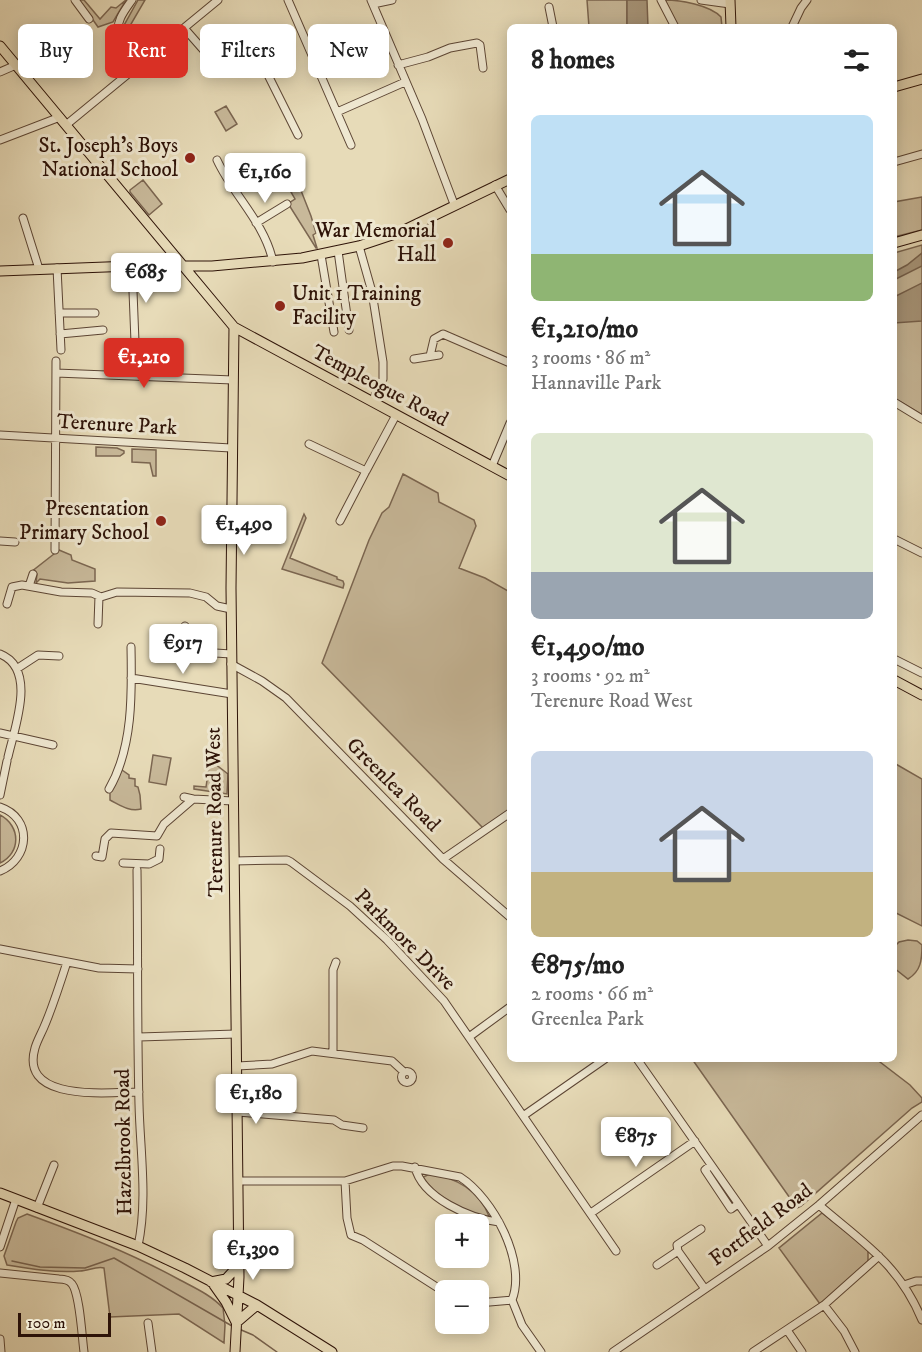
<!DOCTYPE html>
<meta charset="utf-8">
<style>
:root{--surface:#fff;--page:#f2f2f2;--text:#222;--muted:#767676;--accent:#d93025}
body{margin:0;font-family:"IM FELL DW Pica",serif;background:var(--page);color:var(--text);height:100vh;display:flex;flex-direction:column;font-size:22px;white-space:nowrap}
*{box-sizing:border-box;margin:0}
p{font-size:20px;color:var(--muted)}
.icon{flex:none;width:33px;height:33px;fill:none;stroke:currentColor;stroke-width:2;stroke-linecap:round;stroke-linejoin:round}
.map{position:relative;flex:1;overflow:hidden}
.sheet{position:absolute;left:507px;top:24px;width:390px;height:1038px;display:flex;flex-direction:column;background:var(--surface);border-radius:9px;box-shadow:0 3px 15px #0003}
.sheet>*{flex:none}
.top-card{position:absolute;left:18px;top:24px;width:399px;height:54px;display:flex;gap:12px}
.tools{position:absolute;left:435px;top:1214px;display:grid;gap:12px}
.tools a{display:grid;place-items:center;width:54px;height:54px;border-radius:9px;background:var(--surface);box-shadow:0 3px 15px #0003;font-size:30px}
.scale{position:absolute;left:18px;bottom:15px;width:93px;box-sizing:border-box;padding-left:6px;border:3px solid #2e1308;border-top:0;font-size:16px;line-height:21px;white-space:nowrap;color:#2e1308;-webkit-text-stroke:4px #efe8d1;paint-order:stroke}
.price{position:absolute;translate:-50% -51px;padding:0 14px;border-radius:6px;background:#fff;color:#222;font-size:20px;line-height:39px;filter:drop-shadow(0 2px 3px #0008)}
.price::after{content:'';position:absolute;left:50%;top:36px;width:18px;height:14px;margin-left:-9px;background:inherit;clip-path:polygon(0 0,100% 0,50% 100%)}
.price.current{background:var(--accent);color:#fff}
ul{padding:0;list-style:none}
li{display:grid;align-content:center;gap:12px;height:318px;padding:0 24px}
li span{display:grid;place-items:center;height:186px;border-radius:9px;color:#555}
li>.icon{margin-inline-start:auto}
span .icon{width:108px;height:108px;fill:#fffc;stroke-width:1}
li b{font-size:26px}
h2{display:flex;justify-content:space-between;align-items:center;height:72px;padding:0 24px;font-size:26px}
.pill{padding:0 21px;border-radius:9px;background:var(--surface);box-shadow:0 3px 15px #0003;font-size:21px;line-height:54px}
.pill.current{background:var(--accent);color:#fff}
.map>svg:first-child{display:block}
.green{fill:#c8b99a;stroke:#7b6651;stroke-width:1.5}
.water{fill:#a8977c;stroke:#77624e;stroke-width:1.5}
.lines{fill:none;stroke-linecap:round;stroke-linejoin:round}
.stream{stroke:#77624e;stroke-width:1.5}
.minor-casing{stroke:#5c4534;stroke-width:9}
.major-casing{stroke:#2e1308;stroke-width:11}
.minor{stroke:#efe8d1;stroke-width:7}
.major{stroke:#e7dbb8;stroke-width:9}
.poi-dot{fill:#8f2418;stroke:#efe8d1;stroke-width:2}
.labels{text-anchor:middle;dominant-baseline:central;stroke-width:6;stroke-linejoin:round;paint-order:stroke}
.poi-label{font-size:21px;fill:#2e1308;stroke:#efe8d1;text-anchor:end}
.street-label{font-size:21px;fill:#2e1308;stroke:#efe8d1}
</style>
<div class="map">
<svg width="922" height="1352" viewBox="0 0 922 1352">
<rect width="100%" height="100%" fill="#e7dbb8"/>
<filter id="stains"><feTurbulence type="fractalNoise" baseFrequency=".00333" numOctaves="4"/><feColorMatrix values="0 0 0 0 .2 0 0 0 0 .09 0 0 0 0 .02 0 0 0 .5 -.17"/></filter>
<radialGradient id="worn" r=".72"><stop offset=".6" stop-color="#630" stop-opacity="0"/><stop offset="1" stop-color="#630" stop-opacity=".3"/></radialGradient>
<!-- green -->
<path class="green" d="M 79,0 L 84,0 L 100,19 L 111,7 L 116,8 L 126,0 L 113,22 L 98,27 Z
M 138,0 L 145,0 L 131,24 L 146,51 L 142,51 L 122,29 Z
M 587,0 L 627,0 L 627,27 L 589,27 Z
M 665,0 C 680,0 710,5 721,17 L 722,27 L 678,27 Z
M 226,106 L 237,124 L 226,131 L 215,112 Z
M 143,180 L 162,204 L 149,215 L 130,192 L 130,190 Z
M 300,188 L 311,216 L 316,233 L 313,235 L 317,248 L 316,248 L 289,205 L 289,203 L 295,199 L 291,192 Z
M 922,197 L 922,230 L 894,237 L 894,202 Z
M 922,245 L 922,415 L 894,398 L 894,253 Z
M 96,447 L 117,448 L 124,451 L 124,453 L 120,456 L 96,456 Z
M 132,449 L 156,450 L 156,476 L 153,476 L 150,463 L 132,462 Z
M 403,474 L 438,493 L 439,502 L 474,520 L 476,526 L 459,568 L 485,578 L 510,592 L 510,809 L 483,828 L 322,663 L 369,540 L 382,513 L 389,507 Z
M 304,514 L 306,518 L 290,558 L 337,577 L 337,579 L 343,581 L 344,584 L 343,588 L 282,569 Z
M 59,550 L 71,555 L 72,560 L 95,569 L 95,581 L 68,583 L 40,579 L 36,583 L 37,574 L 31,572 Z
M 153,755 L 171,758 L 166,785 L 149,782 Z
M 210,760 L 228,774 L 227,794 L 194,789 L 194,786 L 206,787 Z
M 894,763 L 922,779 L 922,926 L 894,912 Z
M 122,770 L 129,775 L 129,778 L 135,779 L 135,786 L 138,787 L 140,795 L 141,809 C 129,812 120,805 110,800 L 110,792 L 119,771 Z
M 0,815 C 21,826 21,853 0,863 Z
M 908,940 L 917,941 L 922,945 C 922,960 921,971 908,979 L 894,968 L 894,947 L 899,942 Z
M 692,1059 L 876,1059 L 910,1085 L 922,1098 L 922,1102 L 912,1108 L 801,1206 L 797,1208 Z
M 430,1174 C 456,1177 479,1191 489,1216 L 485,1218 C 464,1209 435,1198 423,1177 Z
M 822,1213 L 868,1249 L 868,1262 L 820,1304 L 779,1248 Z
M 27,1214 C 79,1233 131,1253 180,1280 C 195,1288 211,1295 223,1308 L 225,1325 L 224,1343 L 179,1314 L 110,1317 L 104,1268 C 96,1266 88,1271 80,1271 C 56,1273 31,1269 7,1265 L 4,1256 L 16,1222 L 18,1218 Z"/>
<!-- water -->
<path class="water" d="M 627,0 L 647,0 L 648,27 L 627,27 Z
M 922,253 L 922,266 L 894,280 L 894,272 L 907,265 Z
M 922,283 L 922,321 L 894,323 L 894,297 Z"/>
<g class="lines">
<!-- stream -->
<path class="stream" d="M 12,1261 L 40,1267 L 85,1268 L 114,1258 L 232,1326
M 239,1329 L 253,1335 L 277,1352"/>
<defs>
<path id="minor" d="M 75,0 L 89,19
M 132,0 C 125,10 115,22 119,34 L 141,62
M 288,0 L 351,145
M 371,0 L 422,119 L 454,204
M 661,0 L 675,27
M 701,0 L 730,4
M 373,4 L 392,0
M 549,7 L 553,27
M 792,27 L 801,8 L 807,0
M 185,29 L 214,62 L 248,49 L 257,53 L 298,135
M 398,65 L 428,57 L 450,48 L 477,43 L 480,45 L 483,68
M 0,72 L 16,65
M 337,112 L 405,82
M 66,125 L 218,0
M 0,140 L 60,117
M 217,160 C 233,195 265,223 273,262
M 894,162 L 922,154
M 495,185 L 510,210
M 23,218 L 39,269
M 256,223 L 287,204
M 359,246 L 372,292 L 383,362 L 383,379 L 372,402
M 338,251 L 349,330
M 321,255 L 334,332
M 132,266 L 135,342
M 57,268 L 61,350
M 59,313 L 95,313
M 60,334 L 103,330
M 430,356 L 434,339 L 443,334 L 510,363
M 414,359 L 439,355
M 56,373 L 233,380
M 894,402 L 922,419
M 0,435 L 231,448
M 309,444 L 366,471 L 396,415
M 492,466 L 510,423
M 340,521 L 366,471
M 894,539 L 922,553
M 0,541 L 15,542
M 55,550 L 56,361
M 29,586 L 33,574
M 7,604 L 12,587 L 22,585 L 61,592 L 92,593 L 101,597 L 117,592 L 190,593 L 206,597 L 217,606 L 231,609
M 98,624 L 99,596
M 185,626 L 184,651 L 231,654
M 0,654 C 38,669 14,729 8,757
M 894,659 L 922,673
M 231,664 L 262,681 L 286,698 L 443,859 L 510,917
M 18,668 L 38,655 L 59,656
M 131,678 L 232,694
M 0,733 L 53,745
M 109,789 C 133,748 132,693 131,647
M 0,795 L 7,761
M 184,797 L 193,799
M 0,807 C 33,818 30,859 0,871
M 96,856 L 102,857 L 105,839 L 111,833 L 157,836 L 164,824 L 193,799 L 233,801
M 443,859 L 510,813
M 234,861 L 287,860 L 291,862 L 350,906 L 387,940 L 444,1001 L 616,1251
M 123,863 L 149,864 L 159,859 L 160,849
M 137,870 C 138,948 137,1026 139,1104 C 140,1150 148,1200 138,1246
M 0,949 L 99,968 L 138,969
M 67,962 C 60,984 53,1006 44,1027 C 41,1034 37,1041 35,1048 C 19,1103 109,1092 139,1092
M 139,1037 L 236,1034
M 469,1037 L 510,1007
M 333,1053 L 333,970 L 336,962
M 637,1059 L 768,1246
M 237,1066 L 272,1064 L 312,1051 L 392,1061 L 404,1072
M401.5 1077a5.5 5.5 0 1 1 11 0a5.5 5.5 0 1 1-11 0Z
M 238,1112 L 334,1120 L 342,1125 L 363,1128
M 523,1116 L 605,1059
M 711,1165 L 705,1170 L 731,1209 L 738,1204
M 415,1167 C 422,1198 471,1219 499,1222
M 238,1181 L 345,1181 L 393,1166 L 402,1166 L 460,1177 C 493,1198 527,1262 512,1300 L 522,1325 L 541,1352
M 345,1181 L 347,1218 L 351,1235 L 363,1240 L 446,1293
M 819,1205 C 863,1243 899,1264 922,1320
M 37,1208 L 54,1165
M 591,1213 L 695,1141
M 701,1229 L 677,1245 L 678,1251 L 705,1289
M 0,1247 L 16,1199
M 657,1265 L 678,1251
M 0,1273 L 59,1279 C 63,1279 69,1280 72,1284 C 80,1294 82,1338 84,1352
M 904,1285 L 916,1281 L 922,1281
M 478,1303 L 512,1300
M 824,1305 L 844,1331 L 855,1352
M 148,1323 L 152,1352
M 787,1330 L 802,1352
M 0,1339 L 1,1352
M 613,1352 L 768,1246 L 819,1205 L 922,1115
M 753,1352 L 824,1305 L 879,1256"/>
<path id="major" d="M 730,0 L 731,27
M 0,46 L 234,327 L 510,476
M 894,87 L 922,79
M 894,243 L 922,235
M 0,271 L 132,266 L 212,266 L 302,258 L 359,246 L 398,233 L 510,179
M 234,327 L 231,588 L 239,1277 L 235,1352
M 894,680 L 922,695
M 0,1193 L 138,1246 L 185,1268 L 257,1305 L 332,1352
M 211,1282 L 226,1279 L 238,1266
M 214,1285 L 226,1302 L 236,1322
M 237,1322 L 257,1305"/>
</defs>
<!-- minor casing -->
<use href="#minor" class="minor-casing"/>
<!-- major casing -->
<use href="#major" class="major-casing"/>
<!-- minor -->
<use href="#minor" class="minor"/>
<!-- major -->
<use href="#major" class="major"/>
</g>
<!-- markers -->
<g class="poi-dot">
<circle cx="190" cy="158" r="6"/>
<circle cx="448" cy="243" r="6"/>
<circle cx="280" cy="306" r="6"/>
<circle cx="161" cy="521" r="6"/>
</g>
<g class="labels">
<!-- poi labels -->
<g class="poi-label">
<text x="178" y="146">St. Joseph's Boys<tspan x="178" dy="24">National School</tspan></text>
<text x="436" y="231">War Memorial<tspan x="436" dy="24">Hall</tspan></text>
<text x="292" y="294" text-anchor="start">Unit 1 Training<tspan x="292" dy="24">Facility</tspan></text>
<text x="149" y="509">Presentation<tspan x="149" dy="24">Primary School</tspan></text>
</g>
<!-- street labels -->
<g class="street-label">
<text transform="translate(380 386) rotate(28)">Templeogue Road</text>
<text transform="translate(117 425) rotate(3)">Terenure Park</text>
<text transform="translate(393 785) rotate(45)">Greenlea Road</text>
<text transform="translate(215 812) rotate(-91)">Terenure Road West</text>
<text transform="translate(405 940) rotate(45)">Parkmore Drive</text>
<text transform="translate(124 1142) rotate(-91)">Hazelbrook Road</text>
<text transform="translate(761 1225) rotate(-37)">Fortfield Road</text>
</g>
</g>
<rect width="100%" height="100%" filter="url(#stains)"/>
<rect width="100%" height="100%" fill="url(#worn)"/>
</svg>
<div class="tools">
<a>+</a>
<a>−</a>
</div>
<div class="scale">100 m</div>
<b class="price" style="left:265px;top:204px">€1,160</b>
<b class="price" style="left:146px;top:304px">€685</b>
<b class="price current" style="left:144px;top:389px">€1,210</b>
<b class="price" style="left:244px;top:556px">€1,490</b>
<b class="price" style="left:183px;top:675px">€917</b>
<b class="price" style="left:256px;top:1125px">€1,180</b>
<b class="price" style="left:636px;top:1168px">€875</b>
<b class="price" style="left:253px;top:1281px">€1,390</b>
<div class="top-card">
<a class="pill">Buy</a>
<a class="pill current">Rent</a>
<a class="pill">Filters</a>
<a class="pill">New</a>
</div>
<section class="sheet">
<h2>8 homes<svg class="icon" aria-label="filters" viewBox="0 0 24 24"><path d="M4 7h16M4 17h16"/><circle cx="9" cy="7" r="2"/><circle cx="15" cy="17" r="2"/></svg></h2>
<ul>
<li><span style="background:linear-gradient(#bfe0f5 75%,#8fb573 0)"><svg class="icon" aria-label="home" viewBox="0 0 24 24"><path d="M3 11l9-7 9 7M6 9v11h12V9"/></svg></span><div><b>€1,210/mo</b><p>3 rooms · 86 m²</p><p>Hannaville Park</p></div></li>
<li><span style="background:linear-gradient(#dfe7d0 75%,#9aa5b1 0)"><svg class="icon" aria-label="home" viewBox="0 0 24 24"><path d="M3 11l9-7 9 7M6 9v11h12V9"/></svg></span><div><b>€1,490/mo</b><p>3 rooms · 92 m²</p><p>Terenure Road West</p></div></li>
<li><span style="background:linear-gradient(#c9d6e8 65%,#c2b280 0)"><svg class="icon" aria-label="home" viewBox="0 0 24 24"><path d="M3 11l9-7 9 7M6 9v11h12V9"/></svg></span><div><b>€875/mo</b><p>2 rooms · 66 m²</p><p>Greenlea Park</p></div></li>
</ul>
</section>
</div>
